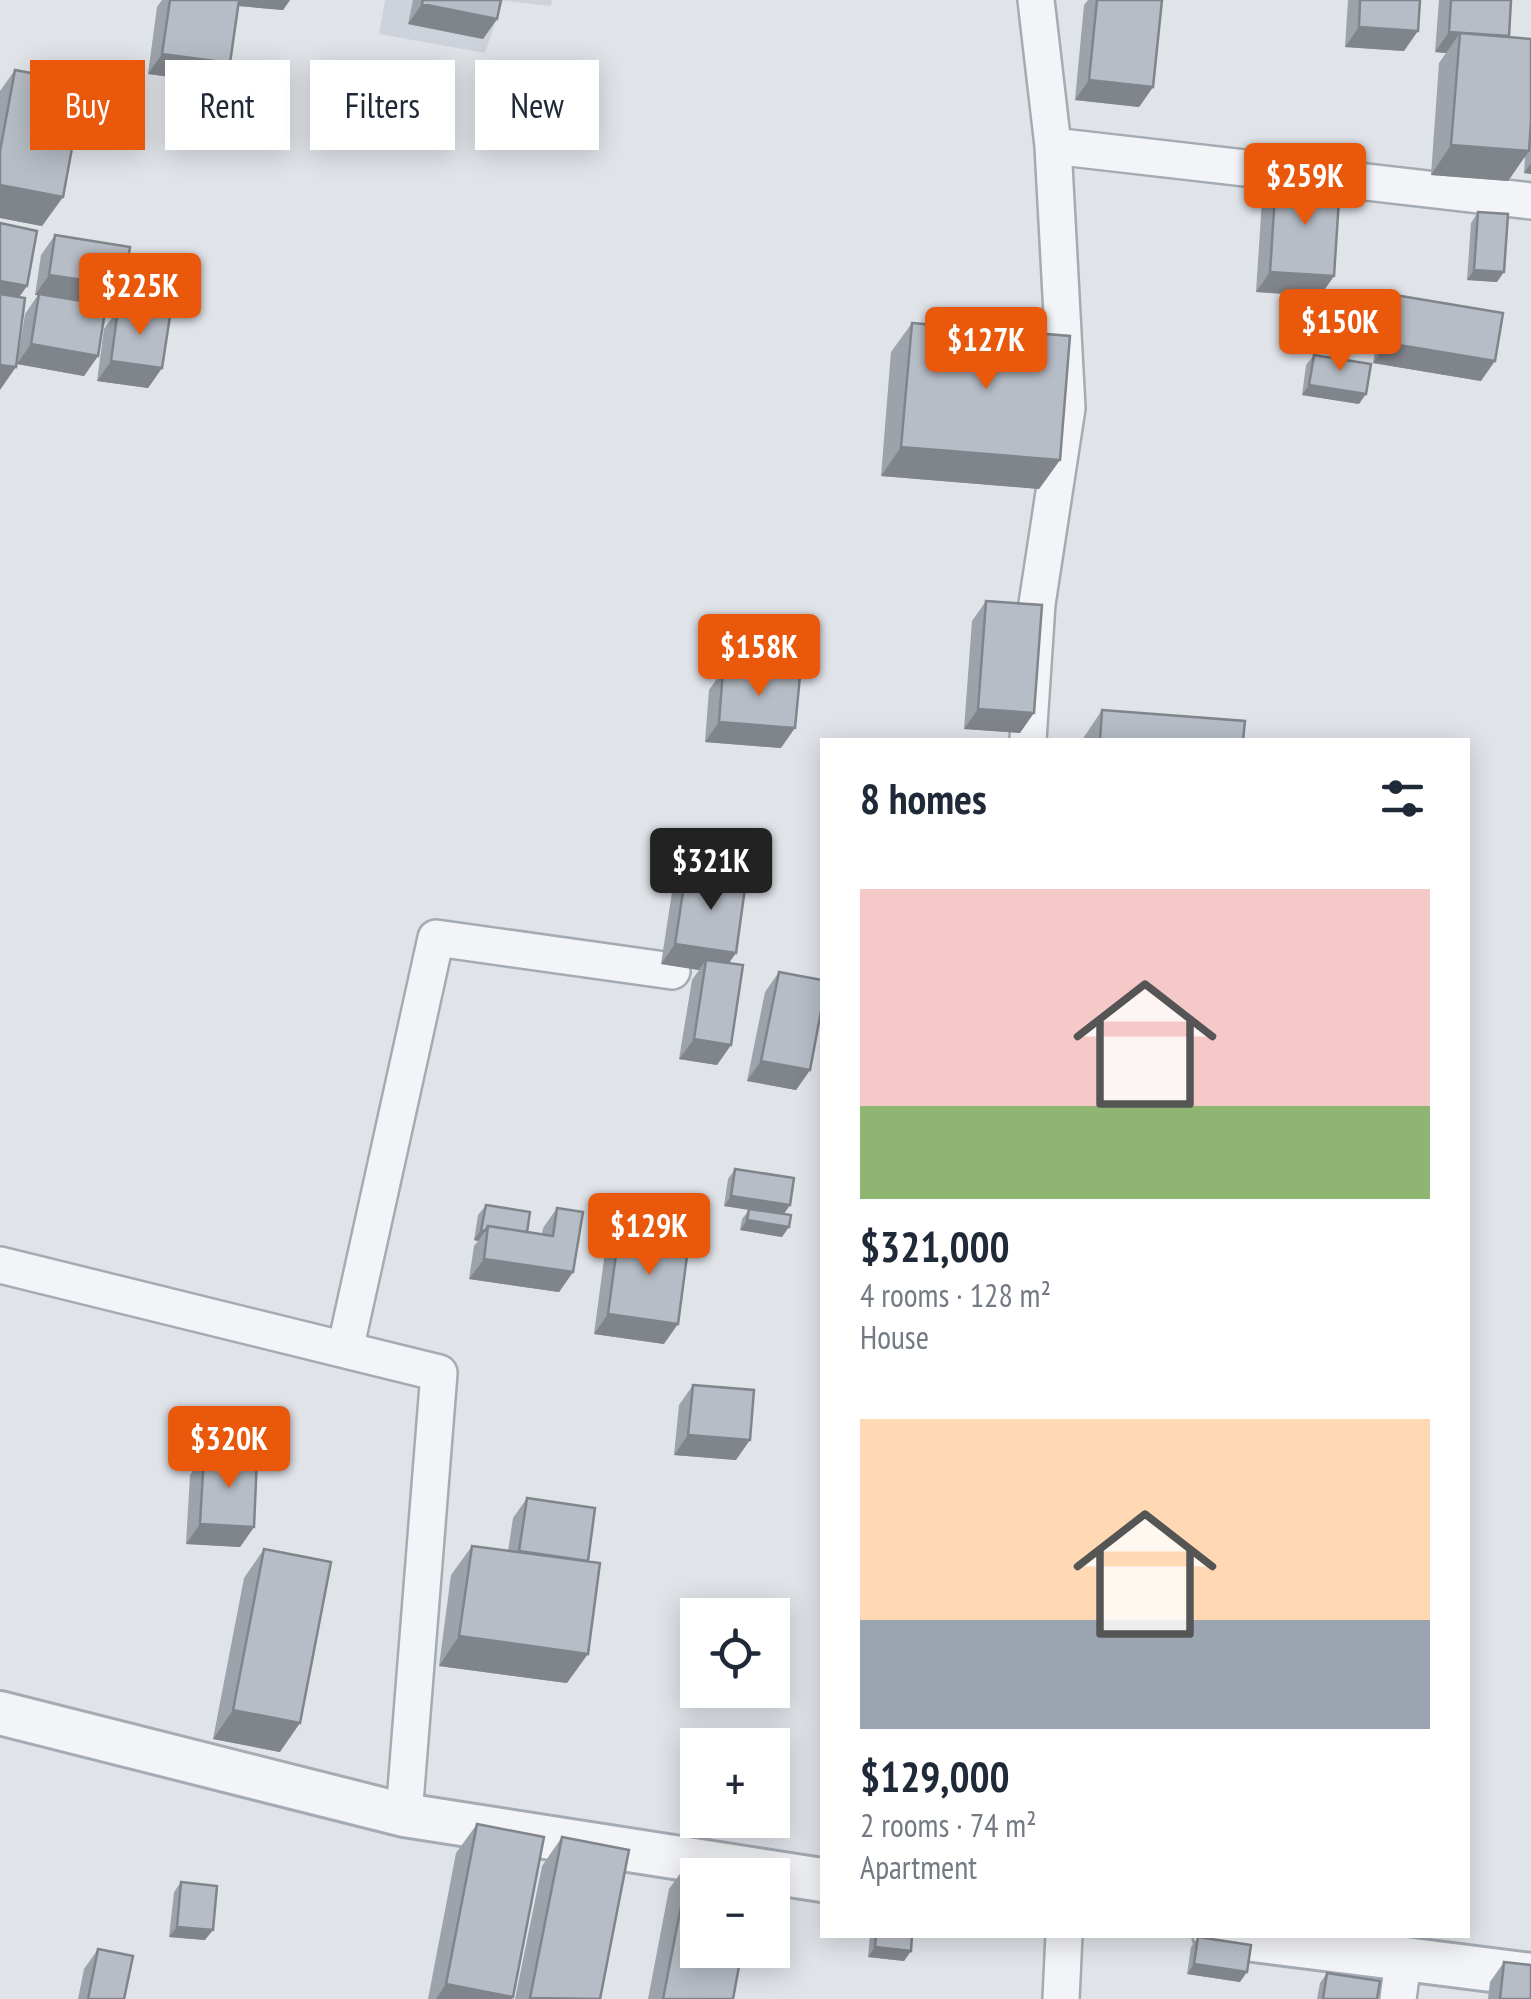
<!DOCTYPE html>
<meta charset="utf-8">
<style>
:root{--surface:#fff;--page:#f6f6f7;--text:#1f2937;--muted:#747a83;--accent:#ea580c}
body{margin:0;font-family:"PT Sans Narrow",sans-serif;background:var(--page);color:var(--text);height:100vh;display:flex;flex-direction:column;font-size:38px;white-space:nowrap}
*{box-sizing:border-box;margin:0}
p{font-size:32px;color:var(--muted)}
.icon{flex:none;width:55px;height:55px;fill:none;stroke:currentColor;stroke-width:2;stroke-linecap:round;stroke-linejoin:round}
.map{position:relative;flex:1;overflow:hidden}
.side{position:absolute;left:820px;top:738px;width:650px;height:1200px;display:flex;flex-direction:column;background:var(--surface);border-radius:0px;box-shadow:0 5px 25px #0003}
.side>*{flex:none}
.top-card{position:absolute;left:30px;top:60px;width:640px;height:90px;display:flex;gap:20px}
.buttons{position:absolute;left:680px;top:1598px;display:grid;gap:20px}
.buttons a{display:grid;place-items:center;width:110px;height:110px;border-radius:0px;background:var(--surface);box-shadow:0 5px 25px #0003;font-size:50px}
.price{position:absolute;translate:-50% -85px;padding:0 22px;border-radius:10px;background:var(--accent);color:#fff;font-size:32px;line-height:65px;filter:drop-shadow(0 2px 5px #0008)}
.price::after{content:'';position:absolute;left:50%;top:60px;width:30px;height:22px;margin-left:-15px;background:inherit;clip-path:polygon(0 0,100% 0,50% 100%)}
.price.current{background:#222;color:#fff}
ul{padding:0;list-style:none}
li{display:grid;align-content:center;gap:20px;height:530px;padding:0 40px}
li span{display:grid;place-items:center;height:310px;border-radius:0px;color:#555}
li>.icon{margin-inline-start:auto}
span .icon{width:180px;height:180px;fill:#fffc;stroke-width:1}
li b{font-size:42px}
h2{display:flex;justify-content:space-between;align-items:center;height:120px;padding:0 40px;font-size:42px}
.pill{padding:0 35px;border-radius:0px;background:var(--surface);box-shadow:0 5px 25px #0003;font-size:35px;line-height:90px}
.pill.current{background:var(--accent);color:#fff}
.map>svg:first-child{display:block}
.built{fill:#ced3db}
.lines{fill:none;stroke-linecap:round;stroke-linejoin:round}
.minor-casing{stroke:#a5abb3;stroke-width:40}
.tertiary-casing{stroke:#a5abb3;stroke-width:48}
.minor{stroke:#f3f4f7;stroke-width:35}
.tertiary{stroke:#f3f4f7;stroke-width:42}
.wall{fill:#9da3aa}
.shaded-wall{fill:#80848b}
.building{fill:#b7bdc6;stroke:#80848b;stroke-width:2.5}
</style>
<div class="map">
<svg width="1531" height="1999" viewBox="0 0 1531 1999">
<rect width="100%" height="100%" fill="#e0e4e9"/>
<!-- built -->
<path class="built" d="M 385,0 L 552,0 L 551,6 L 503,1 L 485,53 L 379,34 Z"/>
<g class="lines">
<defs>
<path id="minor" d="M 1053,146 L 1531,201
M 1028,740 L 1037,604 L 1067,408 L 1053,146 L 1036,0
M 0,1265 L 439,1373 L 404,1815
M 345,1350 L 436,938 L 672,971
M 1061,1999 L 1064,1935
M 1398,1999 L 1403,1961"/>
<path id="tertiary" d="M 0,1713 L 404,1815 L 822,1880
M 1215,1935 L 1531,1975"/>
</defs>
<!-- minor casing -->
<use href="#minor" class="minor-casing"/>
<!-- tertiary casing -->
<use href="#tertiary" class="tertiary-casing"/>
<!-- minor -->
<use href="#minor" class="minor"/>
<!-- tertiary -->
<use href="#tertiary" class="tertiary"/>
</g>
<!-- wall -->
<path class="wall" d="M 161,0 L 290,0 L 283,10 L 238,6 L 216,83 L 148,74 L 157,7 L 162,0 Z
M 413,0 L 501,0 L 497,19 L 483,39 L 408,24 Z
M 1088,0 L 1162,0 L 1153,87 L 1139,107 L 1075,100 L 1084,5 Z
M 1348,0 L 1420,0 L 1404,51 L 1345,47 Z
M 1439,0 L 1511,0 L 1508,37 L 1531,39 L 1531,174 L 1524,173 L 1525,156 L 1508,181 L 1431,175 L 1439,63 L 1446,53 L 1435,52 Z
M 15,70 L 63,197 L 42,226 L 0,218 L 0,91 Z
M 1276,180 L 1334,276 L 1320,296 L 1256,292 L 1262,200 Z
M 1478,212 L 1497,282 L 1467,280 L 1471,223 Z
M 55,235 L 124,286 L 110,306 L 106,305 L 98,356 L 84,376 L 17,364 L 25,314 L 38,295 L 35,295 L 41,255 Z
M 1395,295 L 1481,381 L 1373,363 L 1381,315 Z
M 118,309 L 162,368 L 148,388 L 97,381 L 104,329 Z
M 912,323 L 1060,460 L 1039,489 L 881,476 L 891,352 Z
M 1314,355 L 1359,404 L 1302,395 L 1306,365 Z
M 986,601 L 1020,733 L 964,729 L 972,621 Z
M 723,670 L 781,748 L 705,742 L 709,690 Z
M 1102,710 L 1243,740 L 1082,740 Z
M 686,872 L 736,953 L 728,963 L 731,1045 L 717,1065 L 679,1059 L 692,980 L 699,970 L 661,964 L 672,892 Z
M 779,972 L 810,1070 L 796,1090 L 747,1081 L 765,992 Z
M 735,1169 L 790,1205 L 784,1214 L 782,1237 L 740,1230 L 742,1219 L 749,1210 L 724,1206 L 728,1179 Z
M 486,1205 L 527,1232 L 542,1234 L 543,1228 L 557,1208 L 573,1272 L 559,1292 L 469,1279 L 474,1246 L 478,1241 L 474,1240 L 478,1215 Z
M 619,1232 L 664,1344 L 594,1334 L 605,1252 Z
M 693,1385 L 736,1460 L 674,1455 L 679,1405 Z
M 204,1455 L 254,1527 L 240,1547 L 186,1544 L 190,1475 Z
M 527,1498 L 567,1683 L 439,1666 L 451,1575 L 472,1546 L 508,1551 L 513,1518 Z
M 264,1549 L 280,1752 L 213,1739 L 244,1578 Z
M 477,1824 L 513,1997 L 512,1999 L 428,1999 L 456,1853 Z
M 562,1837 L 600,1999 L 515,1999 L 542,1866 Z
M 690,1860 L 733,1999 L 648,1999 L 669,1889 Z
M 181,1882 L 205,1940 L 169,1937 L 174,1892 Z
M 870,1935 L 912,1935 L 911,1951 L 904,1961 L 868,1957 Z
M 1198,1937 L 1240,1982 L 1187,1974 L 1191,1947 Z
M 98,1949 L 124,1999 L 78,1999 L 84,1969 Z
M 1504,1962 L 1531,1999 L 1488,1999 L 1490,1982 Z
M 1327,1973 L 1377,1999 L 1317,1999 L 1320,1983 Z"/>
<!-- shaded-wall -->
<path class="shaded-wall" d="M 170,0 L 290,0 L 283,10 Z
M 422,4 L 497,19 L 483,39 L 408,24 Z
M 1359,27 L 1418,31 L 1404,51 L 1345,47 Z
M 1449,32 L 1509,36 L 1460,33 L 1446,53 L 1435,52 Z
M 162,54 L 230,63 L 216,83 L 148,74 Z
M 1089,80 L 1153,87 L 1139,107 L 1075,100 Z
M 1451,145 L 1529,151 L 1508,181 L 1431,175 Z
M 1531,163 L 1531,174 L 1524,173 Z
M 0,185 L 63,197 L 42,226 L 0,218 Z
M 1474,270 L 1504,272 L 1497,282 L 1467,280 Z
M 1270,272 L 1334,276 L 1320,296 L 1256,292 Z
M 49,275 L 124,286 L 110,306 L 35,295 Z
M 0,281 L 27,286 L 13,306 L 0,304 Z
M 1387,343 L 1495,361 L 1481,381 L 1373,363 Z
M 31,344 L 98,356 L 84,376 L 17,364 Z
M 111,361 L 162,368 L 148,388 L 97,381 Z
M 0,365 L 16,367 L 0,390 Z
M 1309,385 L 1366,394 L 1359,404 L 1302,395 Z
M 901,447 L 1060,460 L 1039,489 L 881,476 Z
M 978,709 L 1034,713 L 1020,733 L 964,729 Z
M 719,722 L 795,728 L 781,748 L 705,742 Z
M 675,944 L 736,953 L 722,973 L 706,960 L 699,970 L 661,964 Z
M 694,1039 L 731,1045 L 717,1065 L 679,1059 Z
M 761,1061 L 810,1070 L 796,1090 L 747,1081 Z
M 731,1196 L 790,1205 L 783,1215 L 724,1206 Z
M 747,1220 L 789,1227 L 782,1237 L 740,1230 Z
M 481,1230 L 485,1231 L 478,1241 L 474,1240 Z
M 484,1259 L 573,1272 L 559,1292 L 469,1279 Z
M 608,1314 L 678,1324 L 664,1344 L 594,1334 Z
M 688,1435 L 750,1440 L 736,1460 L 674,1455 Z
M 200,1524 L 254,1527 L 240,1547 L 186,1544 Z
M 459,1636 L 588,1654 L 567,1683 L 439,1666 Z
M 233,1710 L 300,1723 L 280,1752 L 213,1739 Z
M 177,1927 L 213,1930 L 205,1940 L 169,1937 Z
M 875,1947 L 911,1951 L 904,1961 L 868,1957 Z
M 1194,1964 L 1247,1972 L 1240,1982 L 1187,1974 Z
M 446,1984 L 513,1997 L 512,1999 L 436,1999 Z"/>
<!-- building -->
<path class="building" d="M 170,0 L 239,0 L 230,63 L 162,54 Z
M 423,0 L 501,0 L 497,19 L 422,4 Z
M 1097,0 L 1162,0 L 1153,87 L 1089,80 Z
M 1360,0 L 1420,0 L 1418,31 L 1359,27 Z
M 1451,0 L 1511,0 L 1509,36 L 1449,32 Z
M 1460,33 L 1531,39 L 1531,122 L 1529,151 L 1451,145 Z
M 15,70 L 84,83 L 63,197 L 0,185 L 0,151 Z
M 1276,180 L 1340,184 L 1334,276 L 1270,272 Z
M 1478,212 L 1508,214 L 1504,272 L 1474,270 Z
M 0,223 L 37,231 L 27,286 L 0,281 Z
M 55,235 L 130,247 L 124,286 L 49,275 Z
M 0,294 L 25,298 L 16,367 L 0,365 Z
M 39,294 L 106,305 L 98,356 L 31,344 Z
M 1395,295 L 1503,313 L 1495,361 L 1387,343 Z
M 118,309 L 170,316 L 162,368 L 111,361 Z
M 912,323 L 1070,336 L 1060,460 L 901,447 Z
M 1314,355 L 1371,364 L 1366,394 L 1309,385 Z
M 986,601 L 1042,605 L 1034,713 L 978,709 Z
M 723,670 L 800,676 L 795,728 L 719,722 Z
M 1102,710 L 1245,721 L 1243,740 L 1100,740 Z
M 686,872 L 746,881 L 736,953 L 675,944 Z
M 706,960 L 743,965 L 731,1045 L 694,1039 Z
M 779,972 L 822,980 L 822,1006 L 810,1070 L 761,1061 Z
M 735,1169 L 794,1178 L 790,1205 L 731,1196 Z
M 486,1205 L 530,1212 L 527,1232 L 488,1226 L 485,1231 L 481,1230 Z
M 557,1208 L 583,1212 L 573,1272 L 484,1259 L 488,1226 L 553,1236 Z
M 749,1209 L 791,1215 L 789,1227 L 747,1220 Z
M 619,1232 L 689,1241 L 678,1324 L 608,1314 Z
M 693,1385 L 754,1390 L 750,1440 L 688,1435 Z
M 204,1455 L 257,1458 L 254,1527 L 200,1524 Z
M 527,1498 L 595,1508 L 588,1561 L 519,1551 Z
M 472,1546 L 600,1563 L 588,1654 L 459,1636 Z
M 264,1549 L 331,1562 L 300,1723 L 233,1710 Z
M 477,1824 L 544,1837 L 513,1997 L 446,1984 Z
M 562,1837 L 629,1850 L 600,1999 L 530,1998 Z
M 690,1860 L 757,1873 L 757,1875 L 698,1875 L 698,1950 L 742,1950 L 733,1999 L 663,1999 Z
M 181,1882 L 217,1886 L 213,1930 L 177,1927 Z
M 876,1935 L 912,1935 L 911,1951 L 875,1947 Z
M 1198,1937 L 1251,1945 L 1247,1972 L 1194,1964 Z
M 98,1949 L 133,1956 L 124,1999 L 88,1999 Z
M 1504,1962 L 1531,1965 L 1531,1999 L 1500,1999 Z
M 1327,1973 L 1380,1981 L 1377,1999 L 1323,1999 Z"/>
</svg>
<div class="buttons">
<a><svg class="icon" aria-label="locate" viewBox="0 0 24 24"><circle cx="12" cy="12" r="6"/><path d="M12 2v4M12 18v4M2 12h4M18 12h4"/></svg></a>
<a>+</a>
<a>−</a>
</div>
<b class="price" style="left:1305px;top:228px">$259K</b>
<b class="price" style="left:140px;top:338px">$225K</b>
<b class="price" style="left:1340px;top:374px">$150K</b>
<b class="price" style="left:986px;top:392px">$127K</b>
<b class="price" style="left:759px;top:699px">$158K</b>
<b class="price current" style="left:711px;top:913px">$321K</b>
<b class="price" style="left:649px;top:1278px">$129K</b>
<b class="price" style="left:229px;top:1491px">$320K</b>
<div class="top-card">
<a class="pill current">Buy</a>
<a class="pill">Rent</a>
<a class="pill">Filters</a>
<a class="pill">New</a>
</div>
<section class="side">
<h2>8 homes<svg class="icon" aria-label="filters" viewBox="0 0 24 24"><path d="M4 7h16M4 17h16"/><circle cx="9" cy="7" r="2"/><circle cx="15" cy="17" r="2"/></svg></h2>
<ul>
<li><span style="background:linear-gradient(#f6c9c9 70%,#8fb573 0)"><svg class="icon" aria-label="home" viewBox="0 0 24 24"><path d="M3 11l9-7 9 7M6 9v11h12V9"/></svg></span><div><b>$321,000</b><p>4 rooms · 128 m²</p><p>House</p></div></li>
<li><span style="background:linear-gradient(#ffd9b3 65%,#9aa5b1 0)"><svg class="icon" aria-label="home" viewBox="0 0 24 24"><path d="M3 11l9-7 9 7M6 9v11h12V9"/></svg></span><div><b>$129,000</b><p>2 rooms · 74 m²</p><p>Apartment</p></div></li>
</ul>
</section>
</div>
